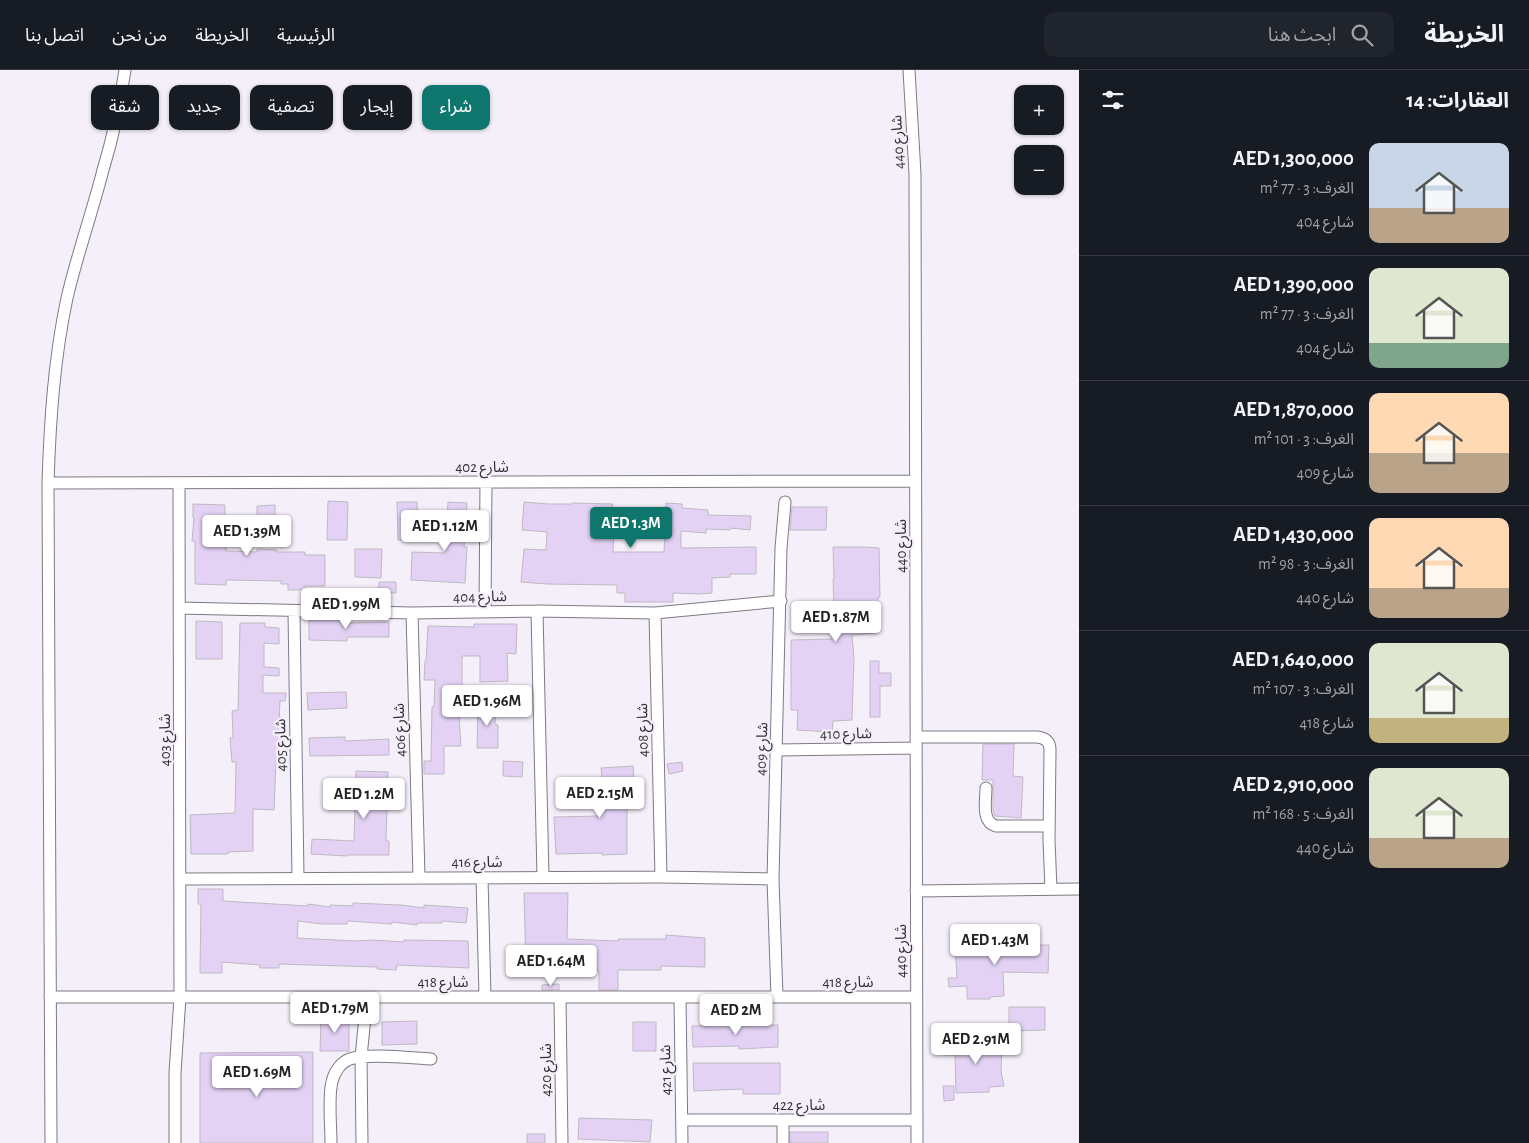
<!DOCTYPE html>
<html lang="ar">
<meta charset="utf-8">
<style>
:root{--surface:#171b24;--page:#20242c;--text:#f1f3f6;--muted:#9ea1a6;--line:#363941;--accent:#0f766e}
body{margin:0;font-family:"Alegreya Sans","Noto Sans Arabic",sans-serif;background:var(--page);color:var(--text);direction:rtl;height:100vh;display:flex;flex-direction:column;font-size:19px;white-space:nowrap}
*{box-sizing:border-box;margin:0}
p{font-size:16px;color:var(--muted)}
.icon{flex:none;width:28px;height:28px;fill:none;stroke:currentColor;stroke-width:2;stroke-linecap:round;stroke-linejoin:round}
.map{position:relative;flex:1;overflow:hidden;direction:ltr}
.details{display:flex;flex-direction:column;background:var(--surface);width:450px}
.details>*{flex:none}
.guide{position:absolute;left:15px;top:15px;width:475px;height:45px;direction:rtl;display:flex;gap:10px}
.controls{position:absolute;left:1014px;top:15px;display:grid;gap:10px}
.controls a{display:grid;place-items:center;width:50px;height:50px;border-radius:10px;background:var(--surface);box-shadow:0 1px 4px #0004;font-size:25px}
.price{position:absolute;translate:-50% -42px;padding:0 11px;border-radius:5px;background:#fff;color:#222;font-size:16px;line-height:32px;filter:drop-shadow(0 1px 2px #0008)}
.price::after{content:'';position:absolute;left:50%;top:30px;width:15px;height:11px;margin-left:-8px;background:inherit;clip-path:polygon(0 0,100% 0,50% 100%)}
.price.on{background:var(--accent);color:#fff}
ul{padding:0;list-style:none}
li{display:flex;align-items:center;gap:15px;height:125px;padding:0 20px}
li+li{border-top:1px solid var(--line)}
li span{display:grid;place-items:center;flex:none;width:140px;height:100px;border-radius:10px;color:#555}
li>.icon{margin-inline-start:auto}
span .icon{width:60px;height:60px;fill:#fffc;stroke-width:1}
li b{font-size:21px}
h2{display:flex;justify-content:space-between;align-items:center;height:60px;padding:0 20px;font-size:21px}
.chip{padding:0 18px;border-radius:10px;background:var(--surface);box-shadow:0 1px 4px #0004;font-size:18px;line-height:45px}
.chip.on{background:var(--accent);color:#fff}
header{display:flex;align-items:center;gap:30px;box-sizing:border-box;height:70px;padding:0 25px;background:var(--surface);border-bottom:1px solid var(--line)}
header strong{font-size:24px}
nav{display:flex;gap:28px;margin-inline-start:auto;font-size:18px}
.search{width:350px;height:45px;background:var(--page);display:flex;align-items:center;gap:12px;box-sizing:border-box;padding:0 18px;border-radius:10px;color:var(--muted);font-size:19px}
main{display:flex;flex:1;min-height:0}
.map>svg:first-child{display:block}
.building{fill:#e4d2f5;stroke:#beb9c3;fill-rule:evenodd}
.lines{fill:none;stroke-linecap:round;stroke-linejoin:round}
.minor-casing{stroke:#7e7983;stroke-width:13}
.minor{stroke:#fff;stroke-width:11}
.labels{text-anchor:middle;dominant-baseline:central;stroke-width:4.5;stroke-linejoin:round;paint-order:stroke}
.street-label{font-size:15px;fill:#323034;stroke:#f5effa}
</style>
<header>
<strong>الخريطة</strong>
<div class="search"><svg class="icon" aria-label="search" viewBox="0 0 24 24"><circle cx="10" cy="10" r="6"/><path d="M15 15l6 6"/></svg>ابحث هنا</div>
<nav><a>الرئيسية</a><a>الخريطة</a><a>من نحن</a><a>اتصل بنا</a></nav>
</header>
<main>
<section class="details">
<h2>العقارات: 14<svg class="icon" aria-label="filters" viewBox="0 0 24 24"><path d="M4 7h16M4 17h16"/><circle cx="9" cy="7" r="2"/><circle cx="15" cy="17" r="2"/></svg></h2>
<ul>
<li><span style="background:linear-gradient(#c9d6e8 65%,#b9a48a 0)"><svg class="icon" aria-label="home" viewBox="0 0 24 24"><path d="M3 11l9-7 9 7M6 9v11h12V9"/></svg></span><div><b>AED 1,300,000</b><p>الغرف: 3 · 77 m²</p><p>شارع 404</p></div></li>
<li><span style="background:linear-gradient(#dfe7d0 75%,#7fa58c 0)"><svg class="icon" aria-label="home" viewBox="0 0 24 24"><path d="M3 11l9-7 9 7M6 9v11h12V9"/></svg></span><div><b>AED 1,390,000</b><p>الغرف: 3 · 77 m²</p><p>شارع 404</p></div></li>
<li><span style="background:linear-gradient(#ffd9b3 60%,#b9a48a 0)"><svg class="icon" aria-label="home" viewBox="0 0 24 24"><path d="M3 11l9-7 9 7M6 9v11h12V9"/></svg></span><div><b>AED 1,870,000</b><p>الغرف: 3 · 101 m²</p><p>شارع 409</p></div></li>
<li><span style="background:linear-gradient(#ffd9b3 70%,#b9a48a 0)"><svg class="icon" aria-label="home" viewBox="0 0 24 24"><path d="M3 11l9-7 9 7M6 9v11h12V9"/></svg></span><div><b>AED 1,430,000</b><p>الغرف: 3 · 98 m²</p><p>شارع 440</p></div></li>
<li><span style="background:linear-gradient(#dfe7d0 75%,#c2b280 0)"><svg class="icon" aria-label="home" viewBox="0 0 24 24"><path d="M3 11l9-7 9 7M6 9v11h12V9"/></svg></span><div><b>AED 1,640,000</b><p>الغرف: 3 · 107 m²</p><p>شارع 418</p></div></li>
<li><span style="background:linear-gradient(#dfe7d0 70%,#b9a48a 0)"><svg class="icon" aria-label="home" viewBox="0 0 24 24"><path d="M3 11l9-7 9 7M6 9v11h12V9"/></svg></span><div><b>AED 2,910,000</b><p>الغرف: 5 · 168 m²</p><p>شارع 440</p></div></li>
</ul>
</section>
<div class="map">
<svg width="1079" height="1073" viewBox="0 0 1079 1073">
<rect width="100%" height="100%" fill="#f5effa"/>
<!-- building -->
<path class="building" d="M 328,431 L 348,432 L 347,470 L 327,470 Z
M 397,432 L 417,432 L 418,469 L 398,470 Z
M 448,432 L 467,433 L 464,477 L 467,477 L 465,513 L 411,510 L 412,482 L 445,483 Z
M 524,432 L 548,434 L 572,434 L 572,433 L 613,434 L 612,439 L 666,439 L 666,433 L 682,434 L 682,438 L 708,440 L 708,445 L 751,446 L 750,460 L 730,458 L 730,460 L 706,459 L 706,463 L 681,461 L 681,478 L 756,477 L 756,504 L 730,504 L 730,507 L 712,508 L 712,523 L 698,524 L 673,523 L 673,532 L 625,532 L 625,523 L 617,523 L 617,515 L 547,514 L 521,512 L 524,479 L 546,480 L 547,462 L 522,460 ZM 642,462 L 642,464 L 665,465 L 664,482 L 613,482 L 614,463 Z
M 193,434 L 225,435 L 225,476 L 226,476 L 226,481 L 257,482 L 257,479 L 277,480 L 277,482 L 305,482 L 305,485 L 325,485 L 325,516 L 305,516 L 305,520 L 288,520 L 288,514 L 281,514 L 281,511 L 226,510 L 226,515 L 195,514 L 195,471 L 192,471 L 194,448 L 193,448 Z
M 275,435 L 275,460 L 257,460 L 257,436 Z
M 792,437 L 827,437 L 826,460 L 790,460 Z
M 833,477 L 866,477 L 879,478 L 880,527 L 878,527 L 877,563 L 852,565 L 854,589 L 852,650 L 833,651 L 832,662 L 797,660 L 798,640 L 791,640 L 791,570 L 832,569 L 831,539 L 834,539 L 833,509 L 834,509 Z
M 355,479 L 382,479 L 381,508 L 355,507 Z
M 379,512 L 396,512 L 396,523 L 379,522 Z
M 309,550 L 347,550 L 347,553 L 389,552 L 389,567 L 347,567 L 347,571 L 309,570 Z
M 196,551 L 222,552 L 222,589 L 196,589 Z
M 240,553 L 265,553 L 265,557 L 279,558 L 279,574 L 264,573 L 264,597 L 279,598 L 279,606 L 263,605 L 263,623 L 286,623 L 285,631 L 280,631 L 279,654 L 282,691 L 276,691 L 274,740 L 253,739 L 253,781 L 228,782 L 228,784 L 191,784 L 190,745 L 235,743 L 236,692 L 232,692 L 230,668 L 233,668 L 232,641 L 238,640 Z
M 474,554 L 517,554 L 516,584 L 507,583 L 508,611 L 480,612 L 480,586 L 462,586 L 462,630 L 458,630 L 461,676 L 444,676 L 444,704 L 424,704 L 424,691 L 431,691 L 432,637 L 434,637 L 435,610 L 424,610 L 425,591 L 426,591 L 428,556 L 474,557 Z
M 870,591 L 879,591 L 879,603 L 891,603 L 891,616 L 880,616 L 880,647 L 870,647 Z
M 346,622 L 347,638 L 308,640 L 307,623 Z
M 478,635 L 496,635 L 495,654 L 498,655 L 498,678 L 477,678 Z
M 345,667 L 345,671 L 389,669 L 389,685 L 310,686 L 309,668 Z
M 983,674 L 1014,674 L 1013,706 L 1023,707 L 1021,748 L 995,746 L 993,740 L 993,710 L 982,710 Z
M 503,691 L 523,692 L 522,707 L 503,706 Z
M 682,692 L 683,701 L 669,704 L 667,694 Z
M 633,696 L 634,715 L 629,716 L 631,738 L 627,738 L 627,784 L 602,785 L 602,783 L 556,784 L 554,747 L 599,746 L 597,723 L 603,722 L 601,698 Z
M 356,701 L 388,702 L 387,721 L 391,721 L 391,739 L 387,739 L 386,771 L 389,771 L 389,785 L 347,785 L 347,786 L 311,784 L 312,769 L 354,771 Z
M 198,819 L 223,819 L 223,831 L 308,836 L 308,834 L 330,837 L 330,835 L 353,836 L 353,833 L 401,835 L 424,838 L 424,835 L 468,838 L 466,853 L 442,851 L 442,853 L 417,853 L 417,855 L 392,852 L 392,854 L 348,851 L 347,854 L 322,854 L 298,851 L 297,868 L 355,871 L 373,870 L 404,872 L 404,870 L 468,871 L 469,898 L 397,895 L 396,900 L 377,899 L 377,897 L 279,894 L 279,898 L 260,898 L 260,895 L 222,892 L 222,903 L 200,903 L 201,834 L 198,834 Z
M 524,823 L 568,823 L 567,869 L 618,871 L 618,869 L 666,869 L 666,865 L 705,868 L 705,897 L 661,896 L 661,900 L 618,900 L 618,920 L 599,920 L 599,901 L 597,901 L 597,898 L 526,897 Z
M 1002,872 L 1002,875 L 1049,875 L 1048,903 L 1003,902 L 1004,926 L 990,927 L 990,929 L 967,929 L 967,916 L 949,917 L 948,908 L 957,908 L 955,874 Z
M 559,914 L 559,920 L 542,920 L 542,915 Z
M 1009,937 L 1045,937 L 1045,960 L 1009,961 Z
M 321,947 L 349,947 L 349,981 L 320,981 Z
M 417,951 L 417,974 L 382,975 L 382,952 Z
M 633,952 L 656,952 L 656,981 L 633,981 Z
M 732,955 L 732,956 L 778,955 L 778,977 L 739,979 L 739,976 L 693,977 L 692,956 Z
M 961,970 L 991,970 L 991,974 L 1002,974 L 1001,1001 L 1004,1016 L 989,1017 L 989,1022 L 956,1023 L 955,985 L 943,985 L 943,973 L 961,972 Z
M 313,982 L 313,1073 L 200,1073 L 200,983 Z
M 693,993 L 780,993 L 780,1024 L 743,1024 L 743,1019 L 694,1021 Z
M 943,1016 L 954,1016 L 954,1030 L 944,1031 Z
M 579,1048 L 652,1050 L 650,1072 L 578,1069 Z
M 790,1062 L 828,1062 L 828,1073 L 790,1073 Z
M 527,1064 L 545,1064 L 545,1073 L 527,1073 Z"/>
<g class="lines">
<defs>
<path id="minor" d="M 909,0 L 915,104 L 917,1073
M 48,413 L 915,411
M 179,538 L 412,543 L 537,541 L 655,543 L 781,531
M 537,541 L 543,807
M 294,542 L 298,807
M 485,542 L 486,412
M 412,543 L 419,807
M 655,543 L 661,807
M 916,667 L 1037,667 C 1046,668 1050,672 1050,680 L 1049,770 L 1051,819
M 777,680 L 916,678
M 986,718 C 986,731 981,752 996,756 L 1049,756
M 482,808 L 485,927
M 180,809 L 661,807 L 773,809
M 916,821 L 1079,819
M 50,927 L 916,927
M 560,927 L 562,1073
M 680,927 L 682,1073
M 777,927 L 773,809 L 781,478 L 785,432
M 682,1050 L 917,1050
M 51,1073 L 48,413 C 50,351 54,289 67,228 C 77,185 92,143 103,100 C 113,67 120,34 125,0
M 175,1073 L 175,1003 L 180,927 L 179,413
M 331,1073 C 331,1057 328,1026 332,1012 C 334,1002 341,992 350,989 C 368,983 411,988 431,989
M 362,1073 L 361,987 L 367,927
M 783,1073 L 783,1050"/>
</defs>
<!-- minor casing -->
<use href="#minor" class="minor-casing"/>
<!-- minor -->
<use href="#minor" class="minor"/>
</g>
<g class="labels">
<!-- street labels -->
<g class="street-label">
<text transform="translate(898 72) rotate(-93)">شارع 440</text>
<text x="482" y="397">شارع 402</text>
<text transform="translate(901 476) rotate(-90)">شارع 440</text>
<text transform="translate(480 527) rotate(-1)">شارع 404</text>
<text transform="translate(400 660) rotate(-92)">شارع 406</text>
<text transform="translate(643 660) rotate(-91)">شارع 408</text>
<text transform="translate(846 664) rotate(-1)">شارع 410</text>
<text transform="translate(165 670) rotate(-90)">شارع 403</text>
<text transform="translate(281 675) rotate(-91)">شارع 405</text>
<text transform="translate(762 679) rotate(-88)">شارع 409</text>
<text x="477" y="792">شارع 416</text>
<text transform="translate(901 881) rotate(-90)">شارع 440</text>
<text x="443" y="912">شارع 418</text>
<text x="848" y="912">شارع 418</text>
<text transform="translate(546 1000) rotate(-90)">شارع 420</text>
<text transform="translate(666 1000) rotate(-91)">شارع 421</text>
<text x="799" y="1035">شارع 422</text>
</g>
</g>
</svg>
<div class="controls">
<a>+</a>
<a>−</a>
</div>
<b class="price on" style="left:631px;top:479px">AED 1.3M</b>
<b class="price" style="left:445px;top:482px">AED 1.12M</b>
<b class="price" style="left:247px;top:487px">AED 1.39M</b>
<b class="price" style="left:346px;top:560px">AED 1.99M</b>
<b class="price" style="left:836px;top:573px">AED 1.87M</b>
<b class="price" style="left:487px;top:657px">AED 1.96M</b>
<b class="price" style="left:600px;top:749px">AED 2.15M</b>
<b class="price" style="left:364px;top:750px">AED 1.2M</b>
<b class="price" style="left:995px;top:896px">AED 1.43M</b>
<b class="price" style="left:551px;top:917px">AED 1.64M</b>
<b class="price" style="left:335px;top:964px">AED 1.79M</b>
<b class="price" style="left:736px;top:966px">AED 2M</b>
<b class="price" style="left:976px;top:995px">AED 2.91M</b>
<b class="price" style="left:257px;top:1028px">AED 1.69M</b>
<div class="guide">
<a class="chip on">شراء</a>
<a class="chip">إيجار</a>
<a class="chip">تصفية</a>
<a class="chip">جديد</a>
<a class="chip">شقة</a>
</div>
</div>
</main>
